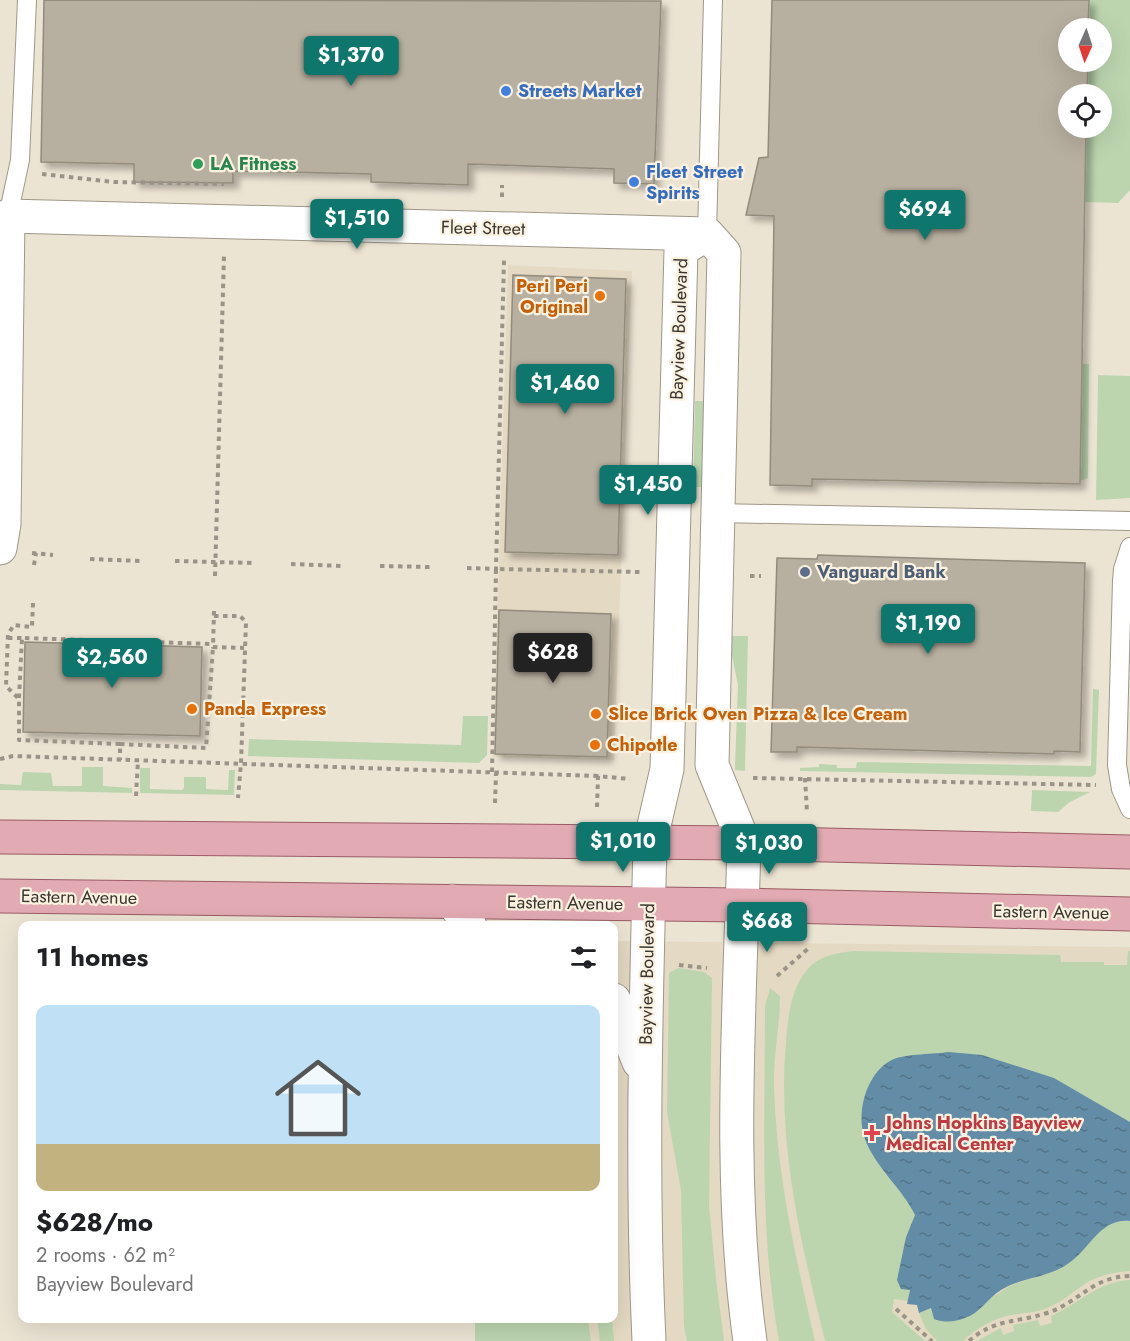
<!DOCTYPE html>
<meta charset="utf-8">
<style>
:root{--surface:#fff;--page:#f2f2f2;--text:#202124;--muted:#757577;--line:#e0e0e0;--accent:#0f766e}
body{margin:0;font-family:Jost,sans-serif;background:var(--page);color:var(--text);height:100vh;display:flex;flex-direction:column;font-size:22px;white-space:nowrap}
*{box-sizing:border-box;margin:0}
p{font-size:20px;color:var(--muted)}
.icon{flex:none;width:33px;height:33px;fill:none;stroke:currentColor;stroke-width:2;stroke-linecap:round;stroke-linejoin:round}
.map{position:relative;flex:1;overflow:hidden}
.sheet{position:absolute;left:18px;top:921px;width:600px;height:402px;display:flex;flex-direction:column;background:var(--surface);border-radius:12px;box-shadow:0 6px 24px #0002}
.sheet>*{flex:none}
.needle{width:39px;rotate:183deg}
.controls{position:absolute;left:1058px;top:18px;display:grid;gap:12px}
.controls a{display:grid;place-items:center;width:54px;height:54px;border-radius:50%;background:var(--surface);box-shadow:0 6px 24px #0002;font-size:30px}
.price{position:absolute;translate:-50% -51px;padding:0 14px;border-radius:6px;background:var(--accent);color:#fff;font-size:20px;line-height:39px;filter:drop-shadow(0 2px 3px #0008)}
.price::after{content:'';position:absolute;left:50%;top:36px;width:18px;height:14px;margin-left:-9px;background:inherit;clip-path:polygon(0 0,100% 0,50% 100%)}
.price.selected{background:#222;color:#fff}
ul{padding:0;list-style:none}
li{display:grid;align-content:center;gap:12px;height:318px;padding:0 18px}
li+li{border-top:2px solid var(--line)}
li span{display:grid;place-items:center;height:186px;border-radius:12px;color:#555}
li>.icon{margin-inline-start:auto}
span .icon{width:108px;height:108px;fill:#fffc;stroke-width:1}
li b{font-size:26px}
h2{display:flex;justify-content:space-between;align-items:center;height:72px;padding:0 18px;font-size:26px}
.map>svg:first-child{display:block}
.built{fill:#e4d9c2}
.grass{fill:#bcd5af}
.water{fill:url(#water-ripples)}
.building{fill:#b7af9f;stroke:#938b7c;stroke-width:1.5;filter:url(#shadow)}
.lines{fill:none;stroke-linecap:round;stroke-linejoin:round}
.lane-casing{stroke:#9f9788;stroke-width:20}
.street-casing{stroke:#9f9788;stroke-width:35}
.secondary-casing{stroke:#9f9788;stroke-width:35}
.primary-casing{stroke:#9a5c64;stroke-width:35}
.path{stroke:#999487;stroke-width:4;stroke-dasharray:4.5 4.5;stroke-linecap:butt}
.lane{stroke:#fff;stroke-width:18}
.street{stroke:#fff;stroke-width:33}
.secondary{stroke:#fff;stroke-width:33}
.primary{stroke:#e2aab3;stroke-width:33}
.shop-dot{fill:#3f7fe0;stroke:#faf1e0;stroke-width:2}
.leisure-dot{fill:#2e9e5b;stroke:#faf1e0;stroke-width:2}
.food-dot{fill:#e8710a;stroke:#faf1e0;stroke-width:2}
.service-dot{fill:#5c6f8a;stroke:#faf1e0;stroke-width:2}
.health-dot{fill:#e0444e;stroke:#faf1e0;stroke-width:2}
.labels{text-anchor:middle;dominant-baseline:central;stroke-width:4.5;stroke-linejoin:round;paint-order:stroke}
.shop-label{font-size:18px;font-weight:bold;fill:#366cbe;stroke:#faf1e0;text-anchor:start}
.leisure-label{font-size:18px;font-weight:bold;fill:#27864d;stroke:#faf1e0;text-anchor:start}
.street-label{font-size:18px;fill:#39362f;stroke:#faf1e0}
.food-label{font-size:18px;font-weight:bold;fill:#c56008;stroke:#faf1e0;text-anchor:start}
.service-label{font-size:18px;font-weight:bold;fill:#4e5e75;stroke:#faf1e0;text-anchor:start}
.health-label{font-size:18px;font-weight:bold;fill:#be3a42;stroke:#faf1e0;text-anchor:start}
</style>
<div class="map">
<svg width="1130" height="1341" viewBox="0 0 1130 1341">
<defs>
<pattern id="water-ripples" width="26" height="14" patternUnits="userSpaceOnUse" patternTransform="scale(1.5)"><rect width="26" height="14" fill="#638da6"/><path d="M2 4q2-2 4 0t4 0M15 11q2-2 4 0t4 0" fill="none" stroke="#537488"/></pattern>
<filter id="shadow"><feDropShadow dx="5.5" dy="5.5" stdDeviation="3" flood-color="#0004"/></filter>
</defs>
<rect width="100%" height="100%" fill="#ece4d3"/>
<!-- built -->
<path class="built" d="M 508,265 L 632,271 L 614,760 L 493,757 Z
M 614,941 L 1130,947 L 1130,1341 L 485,1341 L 486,1319 L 614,1318 Z"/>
<!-- grass -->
<path class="grass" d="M 1089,0 L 1130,0 L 1130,190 L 1118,203 L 1085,202 L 1086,128 L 1101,128 L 1101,94 L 1087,94 L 1088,62 L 1101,62 L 1101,28 L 1088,28 Z
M 1082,364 L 1089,364 L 1088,478 L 1080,481 Z
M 1098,375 L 1130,376 L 1130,498 L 1096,500 Z
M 695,401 L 709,401 L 706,487 L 693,487 Z
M 728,636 L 748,636 L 745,771 L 735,770 L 735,766 L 738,685 Z
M 1093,689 L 1099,690 L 1096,774 L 1091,777 L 800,771 L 800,768 L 819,767 L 819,764 L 837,765 L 837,768 L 856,768 L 857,762 L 1091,766 Z
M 463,716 L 488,716 L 487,755 L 479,763 L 248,756 L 249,739 L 461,745 Z
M 82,767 L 103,767 L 103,786 L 132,788 L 132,793 L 0,790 L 0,784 L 21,785 L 23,772 L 51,773 L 53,786 L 82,786 Z
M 140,768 L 150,768 L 150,789 L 182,790 L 184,788 L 184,777 L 206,777 L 206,789 L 228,790 L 229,770 L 235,770 L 234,795 L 140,793 Z
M 1032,790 L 1090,792 L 1070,802 L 1058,812 L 1031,811 Z
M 853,951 L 1060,955 L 1061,962 L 1104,962 L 1104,965 L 1127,965 L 1128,951 L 1130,951 L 1130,1122 L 1054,1078 L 865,1139 C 880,1166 902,1188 915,1215 L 906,1237 L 910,1290 L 908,1301 L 894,1299 L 892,1312 L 925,1341 L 825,1341 C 801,1244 777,1143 786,1043 C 788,1018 790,990 807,970 C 818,956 837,953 853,951 Z
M 678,968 L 704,972 L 712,978 L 709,1205 L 716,1279 L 724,1341 L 687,1341 L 684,1326 L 681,1190 L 667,1112 L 669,973 Z
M 770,988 L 780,996 C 780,1027 773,1057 774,1088 C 777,1176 795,1255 815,1341 L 779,1341 C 759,1230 765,1119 765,1006 Z
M 1119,1220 L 1130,1221 L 1130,1271 C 1114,1272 1100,1275 1086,1283 C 1073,1292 1062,1302 1047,1308 C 1035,1313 1024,1313 1011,1315 C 994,1318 975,1329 963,1341 L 937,1341 L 926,1329 L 919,1313 L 931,1308 L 993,1297 L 1011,1285 L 1056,1271 L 1071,1262 L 1102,1229 L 1109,1223 Z
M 1130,1280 L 1130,1341 L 977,1341 L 1001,1328 L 1003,1335 L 1014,1331 L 1013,1325 L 1038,1320 L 1040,1326 L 1052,1323 L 1051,1316 C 1080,1303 1097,1282 1130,1280 Z
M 475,1318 L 588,1319 L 591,1341 L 475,1341 Z
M 597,1319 L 612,1319 L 614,1341 L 600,1341 Z"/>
<!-- water -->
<path class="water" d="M 949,1052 L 982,1055 L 1054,1078 L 1130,1122 L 1130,1221 C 1100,1218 1091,1248 1069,1263 C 1049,1278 1022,1277 1001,1290 C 988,1298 980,1313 965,1318 C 955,1322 945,1323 934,1319 L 931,1308 L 919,1313 L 917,1305 L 907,1304 L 910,1290 L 901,1289 L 897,1280 L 906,1237 L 915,1215 C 902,1188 875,1167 865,1139 C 855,1113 867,1070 894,1059 C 907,1054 934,1054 949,1052 Z"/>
<!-- building -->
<path class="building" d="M 44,0 L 661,1 L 654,184 L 614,183 L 614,169 L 468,164 L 468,185 L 371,182 L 371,174 L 233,171 L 233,183 L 134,182 L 134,164 L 41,162 Z
M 772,0 L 1089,0 L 1088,28 L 1068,28 L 1068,62 L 1088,62 L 1087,94 L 1068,94 L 1068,128 L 1086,128 L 1080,484 L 812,479 L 812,486 L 770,485 L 774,216 L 746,215 L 759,158 L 768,157 Z
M 513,275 L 626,279 L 618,555 L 505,552 Z
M 818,555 L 1085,563 L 1080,752 L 1054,751 L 1054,754 L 797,747 L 797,752 L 771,752 L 777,558 L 817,559 Z
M 499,610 L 611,614 L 607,757 L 495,754 Z
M 25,642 L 202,647 L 200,736 L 23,732 Z"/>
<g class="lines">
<defs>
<path id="lane" d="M 8,216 L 20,160 L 27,0
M 707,234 L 713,0
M 717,513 L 1130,521
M 1130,547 L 1123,569 L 1122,581 L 1117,765 L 1121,789 L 1130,809"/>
<path id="street" d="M 707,234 L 724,253 L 712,765 L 744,843
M 0,548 L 4,524 L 8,216 L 707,234
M 650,843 L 667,769 L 681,250 L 707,234"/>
<path id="secondary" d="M 744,843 C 740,1009 727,1177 750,1341
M 452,901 L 470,926
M 614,1000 L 639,1062
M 649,1341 C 641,1175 646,1009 650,843"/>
<path id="primary" d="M 0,837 L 744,843 L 1130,852
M 0,896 L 743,905 L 1130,914"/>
</defs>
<!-- lane casing -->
<use href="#lane" class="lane-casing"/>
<!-- street casing -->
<use href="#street" class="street-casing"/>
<!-- secondary casing -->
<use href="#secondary" class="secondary-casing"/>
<!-- primary casing -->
<use href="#primary" class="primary-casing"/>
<!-- path -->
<path class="path" d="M 42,174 L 114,182 L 224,184
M 502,197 L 502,185
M 32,553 L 53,555
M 90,559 L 140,561
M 175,561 L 253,563
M 291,564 L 342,566
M 34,565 L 36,553
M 380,566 L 431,567
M 467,568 L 496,569 L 504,260
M 215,576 L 224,255
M 750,576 L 761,576
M 33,603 L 32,627 L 14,625 L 8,634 L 6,686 L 19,699 L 19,740 L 120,744 L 120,760
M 214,611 L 213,647 L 244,648
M 214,616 L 240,616 L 246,622 L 241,763 L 238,798
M 8,638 L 22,638
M 19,698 L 22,638 L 213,644
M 120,744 L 206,748 L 213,647
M 0,759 L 13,756 L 598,776
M 492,772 L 496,569 L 640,572
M 753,778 L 1096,785
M 805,778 L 807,812
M 136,796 L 138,760
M 495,803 L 496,773
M 597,807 L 598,776 L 630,779
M 679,965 L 707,968
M 777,976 L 810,947
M 896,1309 L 932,1341
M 969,1341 C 995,1318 1017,1323 1047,1313 C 1080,1302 1091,1277 1130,1276"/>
<!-- lane -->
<use href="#lane" class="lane"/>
<!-- street -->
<use href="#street" class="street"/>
<!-- secondary -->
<use href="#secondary" class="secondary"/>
<!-- primary -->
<use href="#primary" class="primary"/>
</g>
<!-- markers -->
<g class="shop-dot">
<circle cx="506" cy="91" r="6"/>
<circle cx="634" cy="182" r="6"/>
</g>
<circle class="leisure-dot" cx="198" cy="164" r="6"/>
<g class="food-dot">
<circle cx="600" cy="296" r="6"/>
<circle cx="192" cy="709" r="6"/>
<circle cx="596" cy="714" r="6"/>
<circle cx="595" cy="745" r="6"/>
</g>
<circle class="service-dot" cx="805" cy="572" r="6"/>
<path class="health-dot" d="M869 1124h6v6h6v6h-6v6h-6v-6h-6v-6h6z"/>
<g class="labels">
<!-- shop labels -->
<g class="shop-label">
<text x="518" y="91">Streets Market</text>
<text x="646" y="172">Fleet Street<tspan x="646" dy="21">Spirits</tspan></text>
</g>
<!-- leisure labels -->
<g class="leisure-label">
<text x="210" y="164">LA Fitness</text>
</g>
<!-- street labels -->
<g class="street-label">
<text transform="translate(483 228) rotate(1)">Fleet Street</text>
<text transform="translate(679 329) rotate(-88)">Bayview Boulevard</text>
<text transform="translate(79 897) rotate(1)">Eastern Avenue</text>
<text transform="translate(565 903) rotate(1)">Eastern Avenue</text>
<text transform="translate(1051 912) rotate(1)">Eastern Avenue</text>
<text transform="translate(647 974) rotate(-89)">Bayview Boulevard</text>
</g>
<!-- food labels -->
<g class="food-label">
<text x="588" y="286" text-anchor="end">Peri Peri<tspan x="588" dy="21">Original</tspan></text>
<text x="204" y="709">Panda Express</text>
<text x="608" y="714">Slice Brick Oven Pizza &amp; Ice Cream</text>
<text x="607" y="745">Chipotle</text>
</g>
<!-- service labels -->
<g class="service-label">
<text x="817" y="572">Vanguard Bank</text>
</g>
<!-- health labels -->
<g class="health-label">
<text x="886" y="1123">Johns Hopkins Bayview<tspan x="886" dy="21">Medical Center</tspan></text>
</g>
</g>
</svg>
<div class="controls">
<a><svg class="needle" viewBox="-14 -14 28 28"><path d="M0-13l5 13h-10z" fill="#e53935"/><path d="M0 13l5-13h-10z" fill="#757577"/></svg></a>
<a><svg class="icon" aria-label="locate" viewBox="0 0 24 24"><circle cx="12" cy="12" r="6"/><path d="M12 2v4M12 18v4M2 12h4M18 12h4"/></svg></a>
</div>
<b class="price" style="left:351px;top:87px">$1,370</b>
<b class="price" style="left:925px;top:241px">$694</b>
<b class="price" style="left:357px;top:250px">$1,510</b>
<b class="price" style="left:565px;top:415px">$1,460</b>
<b class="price" style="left:648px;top:516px">$1,450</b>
<b class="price" style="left:928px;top:655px">$1,190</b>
<b class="price selected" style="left:553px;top:684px">$628</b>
<b class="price" style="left:112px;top:689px">$2,560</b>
<b class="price" style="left:623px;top:873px">$1,010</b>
<b class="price" style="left:769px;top:875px">$1,030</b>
<b class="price" style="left:767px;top:953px">$668</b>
<section class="sheet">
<h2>11 homes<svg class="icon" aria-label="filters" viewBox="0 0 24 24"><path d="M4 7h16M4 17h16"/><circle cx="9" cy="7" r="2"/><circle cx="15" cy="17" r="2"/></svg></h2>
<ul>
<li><span style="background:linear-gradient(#bfe0f5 75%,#c2b280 0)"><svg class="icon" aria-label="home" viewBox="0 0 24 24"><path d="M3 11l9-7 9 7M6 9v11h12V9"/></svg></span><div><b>$628/mo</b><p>2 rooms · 62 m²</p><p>Bayview Boulevard</p></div></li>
</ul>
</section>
</div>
